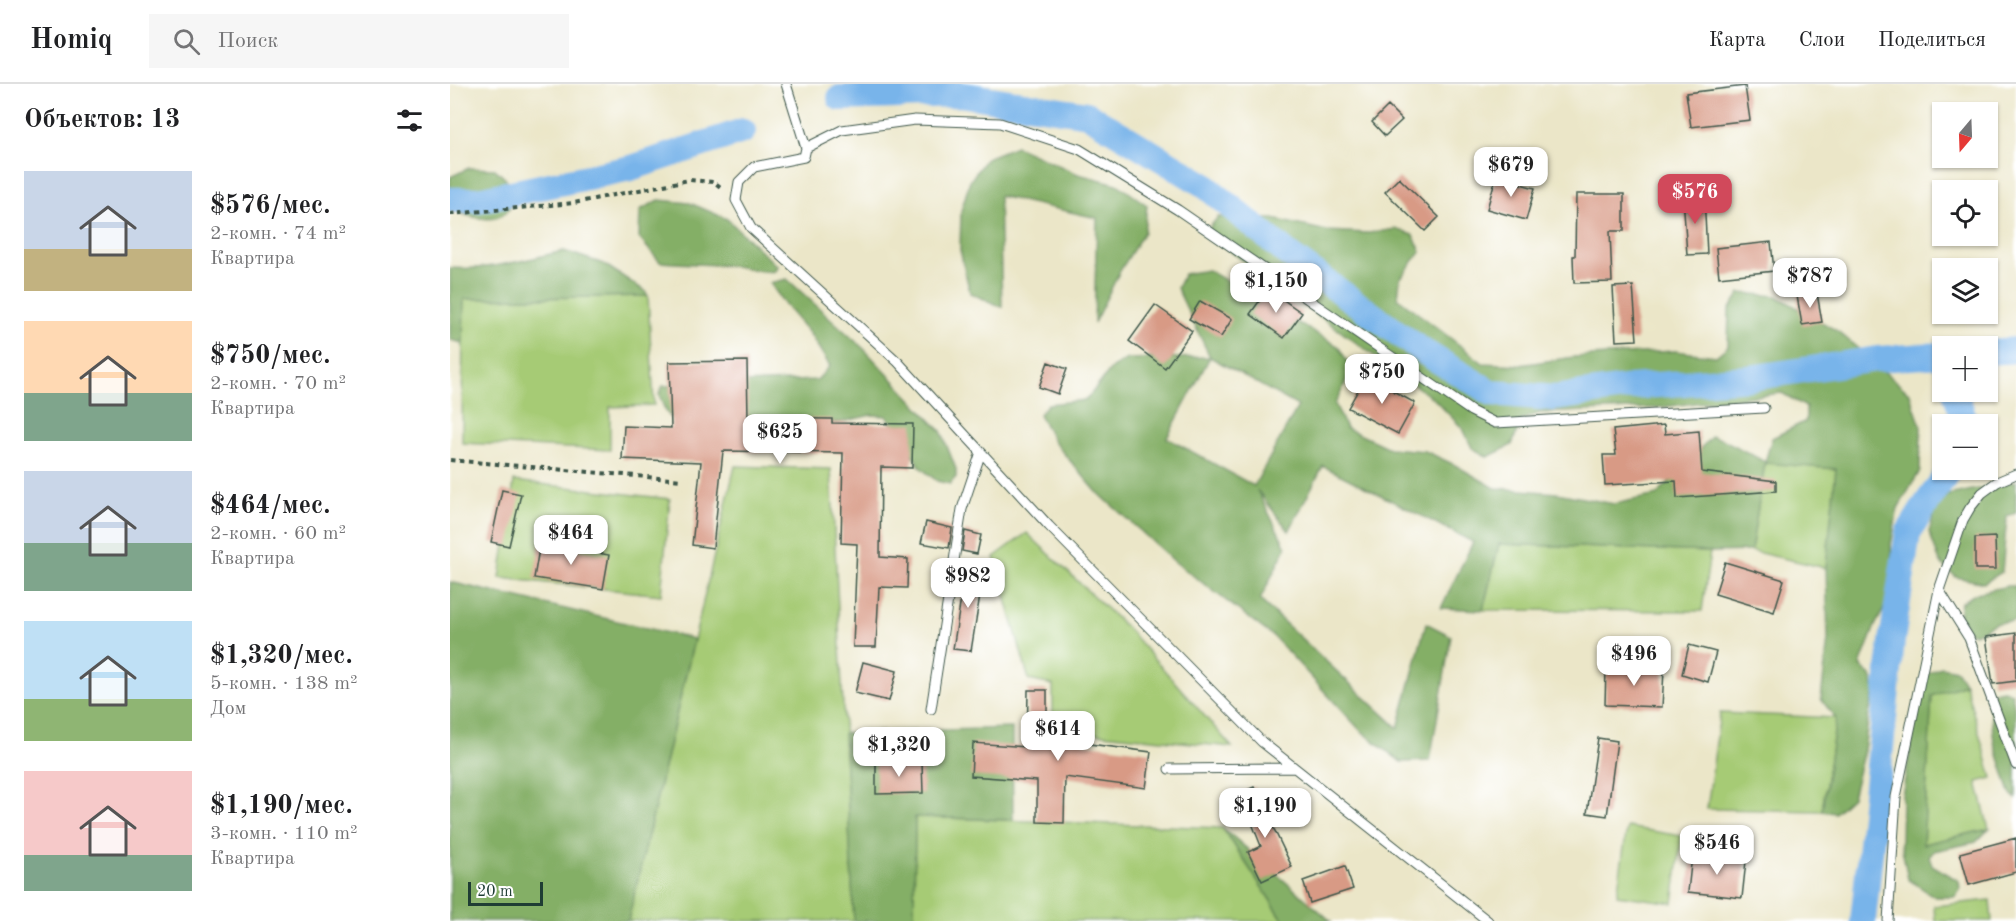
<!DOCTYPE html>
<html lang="ru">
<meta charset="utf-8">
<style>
:root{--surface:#fff;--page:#f6f6f6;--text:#202124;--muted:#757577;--line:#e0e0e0;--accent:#d1495b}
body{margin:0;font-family:"Old Standard TT",serif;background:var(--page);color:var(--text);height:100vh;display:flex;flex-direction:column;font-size:22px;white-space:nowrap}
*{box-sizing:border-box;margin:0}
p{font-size:20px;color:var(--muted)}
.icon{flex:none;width:33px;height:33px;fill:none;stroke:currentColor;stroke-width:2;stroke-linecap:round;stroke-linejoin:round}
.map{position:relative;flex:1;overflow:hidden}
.drawer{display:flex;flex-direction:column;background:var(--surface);width:450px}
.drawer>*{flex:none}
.needle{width:39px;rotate:199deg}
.fabs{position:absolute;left:1482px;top:18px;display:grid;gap:12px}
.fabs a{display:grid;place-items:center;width:66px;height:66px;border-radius:0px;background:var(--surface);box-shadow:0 2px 4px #0004;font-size:30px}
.scale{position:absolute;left:18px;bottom:15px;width:75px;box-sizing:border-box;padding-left:6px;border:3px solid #1f3d34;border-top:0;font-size:16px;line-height:21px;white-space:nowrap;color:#1f3d34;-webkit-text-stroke:4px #fff;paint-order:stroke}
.price{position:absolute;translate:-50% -51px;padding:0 14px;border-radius:12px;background:#fff;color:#222;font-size:20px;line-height:39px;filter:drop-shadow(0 2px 3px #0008)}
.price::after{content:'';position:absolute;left:50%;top:36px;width:18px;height:14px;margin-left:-9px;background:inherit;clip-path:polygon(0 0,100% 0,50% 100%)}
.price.current{background:var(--accent);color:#fff}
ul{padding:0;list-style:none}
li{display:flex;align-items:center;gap:18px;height:150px;padding:0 24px}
li span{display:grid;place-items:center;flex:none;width:168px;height:120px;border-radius:0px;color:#555}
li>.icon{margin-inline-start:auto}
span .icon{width:72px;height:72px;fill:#fffc;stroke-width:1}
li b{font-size:26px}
h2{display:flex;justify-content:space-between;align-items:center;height:72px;padding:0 24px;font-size:26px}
header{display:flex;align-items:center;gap:36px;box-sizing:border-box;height:84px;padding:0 30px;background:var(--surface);border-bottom:2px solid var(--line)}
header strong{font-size:28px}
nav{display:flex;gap:33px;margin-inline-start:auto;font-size:21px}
.search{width:420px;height:54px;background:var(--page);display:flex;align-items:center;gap:15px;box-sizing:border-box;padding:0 21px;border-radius:0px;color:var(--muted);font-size:22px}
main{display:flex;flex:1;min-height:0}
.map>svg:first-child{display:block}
.green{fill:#a6cb75;stroke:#628454;stroke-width:1.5}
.forest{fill:#84af66;stroke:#52764d;stroke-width:1.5;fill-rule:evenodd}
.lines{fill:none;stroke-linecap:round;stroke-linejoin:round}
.canal{stroke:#78b4ea;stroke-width:26}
.building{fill:#d89a85}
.lane-casing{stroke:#3e564a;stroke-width:11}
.path{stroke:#3e564a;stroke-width:4;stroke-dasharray:4.5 4.5;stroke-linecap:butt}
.lane{stroke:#fff;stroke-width:9}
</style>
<header>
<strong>Homiq</strong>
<div class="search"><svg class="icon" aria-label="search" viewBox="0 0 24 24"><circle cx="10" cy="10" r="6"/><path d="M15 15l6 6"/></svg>Поиск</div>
<nav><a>Карта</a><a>Слои</a><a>Поделиться</a></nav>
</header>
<main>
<section class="drawer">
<h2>Объектов: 13<svg class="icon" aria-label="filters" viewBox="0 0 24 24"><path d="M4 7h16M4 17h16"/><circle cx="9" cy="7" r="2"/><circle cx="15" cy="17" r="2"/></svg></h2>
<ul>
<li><span style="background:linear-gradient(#c9d6e8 65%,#c2b280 0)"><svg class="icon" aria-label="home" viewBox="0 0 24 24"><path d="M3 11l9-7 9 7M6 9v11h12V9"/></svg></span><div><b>$576/мес.</b><p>2-комн. · 74 m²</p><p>Квартира</p></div></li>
<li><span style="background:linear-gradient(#ffd9b3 60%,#7fa58c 0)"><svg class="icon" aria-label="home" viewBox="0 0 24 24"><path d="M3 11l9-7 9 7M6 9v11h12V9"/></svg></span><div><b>$750/мес.</b><p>2-комн. · 70 m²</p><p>Квартира</p></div></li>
<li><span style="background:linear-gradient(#c9d6e8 60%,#7fa58c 0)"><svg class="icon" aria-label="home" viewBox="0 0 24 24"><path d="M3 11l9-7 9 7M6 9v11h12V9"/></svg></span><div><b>$464/мес.</b><p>2-комн. · 60 m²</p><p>Квартира</p></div></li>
<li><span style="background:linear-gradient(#bfe0f5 65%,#8fb573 0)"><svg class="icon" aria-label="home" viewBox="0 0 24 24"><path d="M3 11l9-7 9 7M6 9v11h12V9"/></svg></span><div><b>$1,320/мес.</b><p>5-комн. · 138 m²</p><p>Дом</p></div></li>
<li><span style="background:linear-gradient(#f6c9c9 70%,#7fa58c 0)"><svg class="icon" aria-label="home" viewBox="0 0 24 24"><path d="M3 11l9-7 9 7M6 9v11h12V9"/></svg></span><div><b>$1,190/мес.</b><p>3-комн. · 110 m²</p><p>Квартира</p></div></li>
</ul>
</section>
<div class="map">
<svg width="1566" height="837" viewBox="0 0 1566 837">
<rect width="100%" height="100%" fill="#fff"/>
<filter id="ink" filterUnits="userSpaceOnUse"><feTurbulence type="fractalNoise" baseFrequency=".0167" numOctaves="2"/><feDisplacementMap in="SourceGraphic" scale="12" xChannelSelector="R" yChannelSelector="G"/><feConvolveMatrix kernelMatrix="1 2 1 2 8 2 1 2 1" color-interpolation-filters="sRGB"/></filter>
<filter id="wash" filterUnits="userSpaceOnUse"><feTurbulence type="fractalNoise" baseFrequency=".008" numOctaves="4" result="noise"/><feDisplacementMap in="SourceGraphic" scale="24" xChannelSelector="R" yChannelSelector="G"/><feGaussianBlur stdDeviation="1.35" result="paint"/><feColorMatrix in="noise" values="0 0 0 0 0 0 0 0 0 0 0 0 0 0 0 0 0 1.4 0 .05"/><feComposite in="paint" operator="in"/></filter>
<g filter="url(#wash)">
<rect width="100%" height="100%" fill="#ebe6c8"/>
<!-- green -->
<path class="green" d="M 198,212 L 204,321 L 160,323 L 160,366 L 12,359 L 13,215 Z
M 1315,378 L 1386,385 L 1376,484 L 1301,467 Z
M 285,382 L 381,385 L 404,837 L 178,837 Z
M 64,397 L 220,415 L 211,511 L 50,494 Z
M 577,449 L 678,545 L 782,663 L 603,645 L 603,601 L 579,596 L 544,473 Z
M 1049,460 L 1260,468 L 1252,527 L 1033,526 Z
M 1515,600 L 1542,694 L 1527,698 L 1539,745 L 1473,760 L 1482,611 Z
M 1270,629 L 1386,634 L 1372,727 L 1257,725 Z
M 465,733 L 773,744 L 834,837 L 464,837 Z
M 1177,743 L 1232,752 L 1223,819 L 1167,811 Z
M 1540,816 L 1542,837 L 1485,837 L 1484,822 Z"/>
<!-- forest -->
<path class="forest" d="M 566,62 L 628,90 L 667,100 L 697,121 L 694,148 L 670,187 L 644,239 L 647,134 L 549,112 L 552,223 L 520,209 L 510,166 L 511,127 L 520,97 L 536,74 Z
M 19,84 L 45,85 L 60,99 C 61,104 64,113 62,118 C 54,145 18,133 0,125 L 0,93 Z
M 209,116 L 240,119 L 277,135 L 327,182 L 325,187 C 316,190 294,183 282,182 C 258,180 234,180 210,178 L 189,154 L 190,126 Z
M 768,133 L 823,135 L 877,147 L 919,149 L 946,145 L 963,151 L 971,167 L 950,195 L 948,214 L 1033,279 L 1070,281 L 1124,273 L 1225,267 L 1266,272 L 1278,262 L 1279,226 L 1290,209 L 1327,212 L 1389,248 L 1460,310 L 1471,342 L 1470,387 L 1448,424 L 1441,460 L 1442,480 L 1438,517 L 1425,542 L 1410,581 L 1421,592 L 1425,605 L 1419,630 L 1414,666 L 1402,713 L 1385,729 L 1372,727 L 1386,635 L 1371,615 L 1378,555 L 1376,484 L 1386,385 L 1315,379 L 1301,467 L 1260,468 L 1049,460 L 1033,526 L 991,524 L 1023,458 L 873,382 L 839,447 L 807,406 L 836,463 L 810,516 L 948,644 L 976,539 L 1001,552 L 980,677 L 951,678 L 910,646 L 824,553 L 725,478 L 646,407 L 604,358 L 589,330 L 598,320 L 636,316 L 662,284 L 677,275 L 760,273 L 727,204 L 734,190 L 758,186 L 888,262 L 902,285 L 885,320 L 896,344 L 939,364 L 975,367 L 1005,381 L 1045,404 L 1107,409 L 1164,420 L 1207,411 L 1262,352 L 1274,356 L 1315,378 L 1322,354 L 1356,337 L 1356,323 L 1332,309 L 1204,324 L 1090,329 L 1071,336 L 1062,361 L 1038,373 L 1022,364 L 1013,345 L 985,316 L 755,149 ZM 760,273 L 848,322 L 804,402 L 717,354 Z
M 114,167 L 154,180 L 195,207 L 198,212 L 14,215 L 13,259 L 0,256 L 0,184 C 38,187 77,175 114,167 Z
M 337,195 L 414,265 L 491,347 L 506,385 L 506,393 L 500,400 L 487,397 L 471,384 L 437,332 L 421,331 L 392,338 L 244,343 C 221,340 215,330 209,310 L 213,302 L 367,296 L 380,282 L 360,250 L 335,221 L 320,199 Z
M 1566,397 L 1566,429 L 1557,432 L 1552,488 L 1534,499 L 1506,493 L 1490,478 L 1479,448 L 1486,424 L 1498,411 Z
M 0,498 L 244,555 L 178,837 L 0,837 Z
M 1558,502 L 1566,502 L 1566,537 L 1545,539 L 1525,550 L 1519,548 L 1509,531 L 1511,518 L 1527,509 Z
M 1491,583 L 1506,586 L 1515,600 L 1482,612 L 1473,760 L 1539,745 L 1526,758 L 1484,767 L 1479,773 L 1482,781 L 1509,797 L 1510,806 L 1505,813 L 1485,813 L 1458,795 L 1451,760 L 1452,712 L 1472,598 L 1477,590 Z
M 1553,606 L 1562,609 L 1566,632 L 1566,715 L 1560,709 L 1544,658 L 1539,614 L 1542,608 Z
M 562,644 L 563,736 L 465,733 L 464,837 L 404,837 L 394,649 Z
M 773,744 L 881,837 L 834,837 Z"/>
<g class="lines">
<!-- canal -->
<path class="canal" d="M 390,14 L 509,10 L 637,30 L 753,100 L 839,171 L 974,268 L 1042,309 L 1104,314 L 1181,303 L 1300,294 L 1427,275 L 1492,271
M 0,116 L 28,116 L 181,84 L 293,47
M 1538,268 L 1566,266
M 1505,308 L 1516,340
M 1413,837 L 1442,557 L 1458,449 L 1478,417 L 1500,386"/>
</g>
<g id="blocks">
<!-- building -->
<path class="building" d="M 1295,2 L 1300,36 L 1241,43 L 1236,9 Z
M 938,22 L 952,36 L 935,52 L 922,38 Z
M 1046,93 L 1085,104 L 1076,136 L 1037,125 Z
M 949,94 L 989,133 L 975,147 L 935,108 Z
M 1126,110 L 1174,110 L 1174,147 L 1160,147 L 1162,198 L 1124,199 L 1123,172 L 1125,172 Z
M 1254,111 L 1257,170 L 1237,171 L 1233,112 Z
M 1321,158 L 1324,187 L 1269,193 L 1266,164 Z
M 1183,202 L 1187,256 L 1166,257 L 1163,203 Z
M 818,205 L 852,229 L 834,254 L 800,230 Z
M 1367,209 L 1372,238 L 1352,241 L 1347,212 Z
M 750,217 L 782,235 L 771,253 L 739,235 Z
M 705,221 L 742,247 L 715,284 L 679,257 Z
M 297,277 L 298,334 L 382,335 L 382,339 L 463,340 L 462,384 L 431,383 L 430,473 L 458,475 L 457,504 L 429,503 L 426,563 L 403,563 L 407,460 L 391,459 L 393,369 L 273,367 L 263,464 L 242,461 L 251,378 L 172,375 L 174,342 L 221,344 L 219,278 Z
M 598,278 L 617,285 L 608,310 L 589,303 Z
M 916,292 L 965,319 L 948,350 L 898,324 Z
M 1214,341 L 1215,350 L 1249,347 L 1252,388 L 1326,397 L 1326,407 L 1227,414 L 1226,397 L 1155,401 L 1153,371 L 1166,371 L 1163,346 Z
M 52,406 L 71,410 L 59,462 L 41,458 Z
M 476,438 L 502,444 L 499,464 L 471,459 Z
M 515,447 L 531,451 L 527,470 L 512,467 Z
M 1545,453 L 1546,485 L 1525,485 L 1525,454 Z
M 90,459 L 159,471 L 153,505 L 84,494 Z
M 1275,478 L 1334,496 L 1324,528 L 1265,510 Z
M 516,483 L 534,486 L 521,567 L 503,565 Z
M 1566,549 L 1566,597 L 1543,600 L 1536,553 Z
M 1239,561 L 1266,568 L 1258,598 L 1232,590 Z
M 413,578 L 447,587 L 439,617 L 405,609 Z
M 1156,584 L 1214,586 L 1212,623 L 1155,621 Z
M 578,606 L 597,606 L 597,652 L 632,652 L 632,659 L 701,668 L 696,704 L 615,693 L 614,739 L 587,738 L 587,697 L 521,692 L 523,659 L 577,663 Z
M 1148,654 L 1167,657 L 1157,732 L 1137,729 Z
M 472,678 L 473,709 L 426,710 L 426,679 Z
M 804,703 L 842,783 L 812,797 L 798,768 L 811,762 L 790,709 Z
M 1566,754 L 1566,788 L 1519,801 L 1510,769 Z
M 1242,771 L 1296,777 L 1292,814 L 1238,808 Z
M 895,782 L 903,805 L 860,819 L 853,797 Z"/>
</g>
</g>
<g filter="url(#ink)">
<use href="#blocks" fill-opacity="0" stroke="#3e564a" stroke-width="1.5"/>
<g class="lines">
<defs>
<path id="lane" d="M 336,0 L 356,64 L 354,73 L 304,83 L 289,98 L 286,116 L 301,144 L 448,278 L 599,442 L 812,658 L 1038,837
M 356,64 L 392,46 L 465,36 L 550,39 L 629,65 L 728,126 L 1021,327 L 1045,339 L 1314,324
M 1489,506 L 1519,554 L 1566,681
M 481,625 L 512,425 L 531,368
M 719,685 L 844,684
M 1438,837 L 1446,713 L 1489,506 L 1513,436 L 1520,424 L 1532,409 L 1547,398 L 1566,390"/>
</defs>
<!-- lane casing -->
<use href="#lane" class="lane-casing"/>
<!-- path -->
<path class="path" d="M 0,130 L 124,119 L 239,96 L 264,98 L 273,105
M 0,376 L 232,396"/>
<!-- lane -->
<use href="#lane" class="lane"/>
</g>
</g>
</svg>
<div class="fabs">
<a><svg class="needle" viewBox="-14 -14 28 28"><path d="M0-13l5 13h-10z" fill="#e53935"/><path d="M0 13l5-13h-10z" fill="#757577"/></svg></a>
<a><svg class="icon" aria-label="locate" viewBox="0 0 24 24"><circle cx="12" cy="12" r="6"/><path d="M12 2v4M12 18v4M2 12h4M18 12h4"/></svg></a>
<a><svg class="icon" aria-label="layers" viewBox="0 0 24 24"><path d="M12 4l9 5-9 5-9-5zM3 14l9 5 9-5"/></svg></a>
<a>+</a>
<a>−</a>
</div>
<div class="scale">20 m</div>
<b class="price" style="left:1061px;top:114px">$679</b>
<b class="price current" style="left:1245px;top:141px">$576</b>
<b class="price" style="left:1360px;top:225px">$787</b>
<b class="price" style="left:826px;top:230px">$1,150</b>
<b class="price" style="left:932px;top:321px">$750</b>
<b class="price" style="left:330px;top:381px">$625</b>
<b class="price" style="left:121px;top:482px">$464</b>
<b class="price" style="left:518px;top:525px">$982</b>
<b class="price" style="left:1184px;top:603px">$496</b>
<b class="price" style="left:608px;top:678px">$614</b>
<b class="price" style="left:449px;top:694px">$1,320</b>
<b class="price" style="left:815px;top:755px">$1,190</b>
<b class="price" style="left:1267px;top:792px">$546</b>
</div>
</main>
